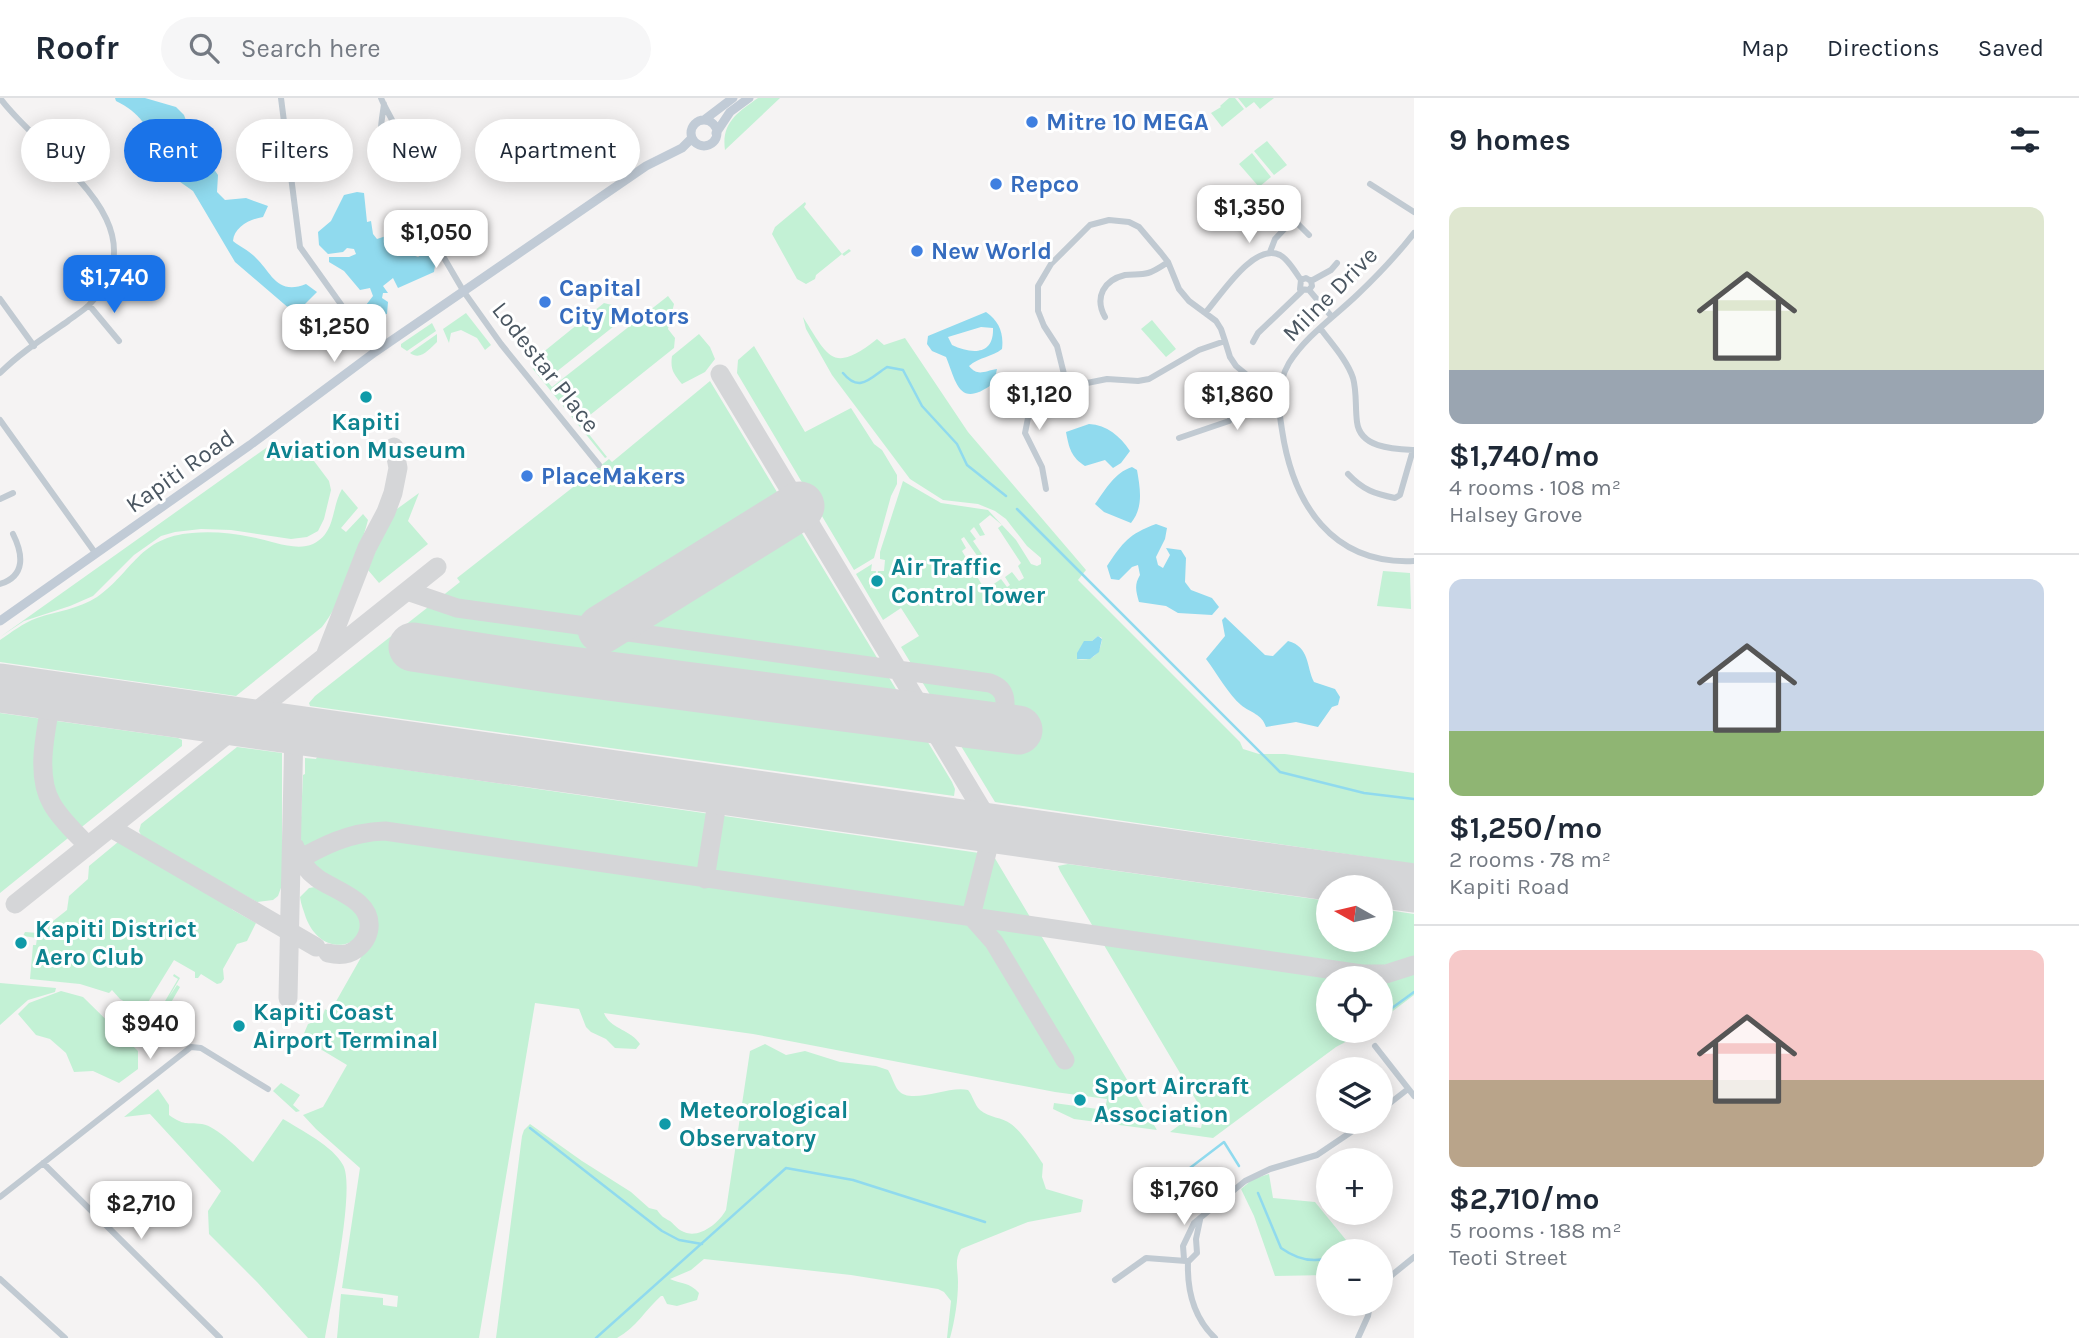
<!DOCTYPE html>
<meta charset="utf-8">
<style>
:root{--surface:#fff;--page:#f6f6f7;--text:#1f2937;--muted:#747a83;--line:#e0e1e3;--accent:#1a73e8}
body{margin:0;font-family:Karla,sans-serif;background:var(--page);color:var(--text);height:100vh;display:flex;flex-direction:column;font-size:26px;white-space:nowrap}
*{box-sizing:border-box;margin:0}
p{font-size:23px;color:var(--muted)}
.icon{flex:none;width:38px;height:38px;fill:none;stroke:currentColor;stroke-width:2;stroke-linecap:round;stroke-linejoin:round}
.map{position:relative;flex:1;overflow:hidden}
.details{display:flex;flex-direction:column;background:var(--surface);width:665px}
.details>*{flex:none}
.banner{position:absolute;left:21px;top:21px;width:665px;height:63px;display:flex;gap:14px}
.needle{width:46px;rotate:278deg}
.buttons{position:absolute;left:1316px;top:777px;display:grid;gap:14px}
.buttons a{display:grid;place-items:center;width:77px;height:77px;border-radius:50%;background:var(--surface);box-shadow:0 4px 18px #0003;font-size:35px}
.price{position:absolute;translate:-50% -60px;padding:0 16px;border-radius:14px;background:#fff;color:#222;font-size:23px;line-height:46px;filter:drop-shadow(0 2px 4px #0008)}
.price::after{content:'';position:absolute;left:50%;top:42px;width:21px;height:16px;margin-left:-10px;background:inherit;clip-path:polygon(0 0,100% 0,50% 100%)}
.price.current{background:var(--accent);color:#fff}
ul{padding:0;list-style:none}
li{display:grid;align-content:center;gap:14px;height:371px;padding:0 35px}
li+li{border-top:2px solid var(--line)}
li span{display:grid;place-items:center;height:217px;border-radius:14px;color:#555}
li>.icon{margin-inline-start:auto}
span .icon{width:126px;height:126px;fill:#fffc;stroke-width:1}
li b{font-size:30px}
h2{display:flex;justify-content:space-between;align-items:center;height:84px;padding:0 35px;font-size:30px}
.pill{padding:0 24px;border-radius:32px;background:var(--surface);box-shadow:0 4px 18px #0003;font-size:24px;line-height:63px}
.pill.current{background:var(--accent);color:#fff}
header{display:flex;align-items:center;gap:42px;box-sizing:border-box;height:98px;padding:0 35px;background:var(--surface);border-bottom:2px solid var(--line)}
header strong{font-size:33px}
nav{display:flex;gap:38px;margin-inline-start:auto;font-size:24px}
.search{width:490px;height:63px;background:var(--page);display:flex;align-items:center;gap:18px;box-sizing:border-box;padding:0 24px;border-radius:38px;color:var(--muted);font-size:26px}
main{display:flex;flex:1;min-height:0}
.map>svg:first-child{display:block}
.green{fill:#c3f1d5;fill-rule:evenodd}
.water{fill:#90daee;fill-rule:evenodd}
.lines{fill:none;stroke-linecap:round;stroke-linejoin:round}
.stream{stroke:#90daee;stroke-width:2.5}
.taxiway{stroke:#d5d6d8;stroke-width:19}
.runway{stroke:#d5d6d8;stroke-width:49}
.minor{stroke:#c1cad2;stroke-width:6}
.secondary{stroke:#c1cbd6;stroke-width:9}
.shop-dot{fill:#3f7fe0;stroke:#fff;stroke-width:2.5}
.culture-dot{fill:#0f9aa8;stroke:#fff;stroke-width:2.5}
.labels{text-anchor:middle;dominant-baseline:central;stroke-width:6;stroke-linejoin:round;paint-order:stroke}
.shop-label{font-size:24px;font-weight:bold;fill:#366cbe;stroke:#fff;text-anchor:start}
.street-label{font-size:24px;fill:#4a5661;stroke:#fff}
.culture-label{font-size:24px;font-weight:bold;fill:#0d838f;stroke:#fff;text-anchor:start}
</style>
<header>
<strong>Roofr</strong>
<div class="search"><svg class="icon" aria-label="search" viewBox="0 0 24 24"><circle cx="10" cy="10" r="6"/><path d="M15 15l6 6"/></svg>Search here</div>
<nav><a>Map</a><a>Directions</a><a>Saved</a></nav>
</header>
<main>
<div class="map">
<svg width="1414" height="1240" viewBox="0 0 1414 1240">
<rect width="100%" height="100%" fill="#f5f3f3"/>
<!-- green -->
<path class="green" d="M 758,0 L 780,0 L 725,52 C 721,25 738,14 758,0 Z
M 1229,0 L 1235,0 L 1244,11 L 1222,29 L 1211,15 L 1221,9 L 1220,8 Z
M 1238,0 L 1274,0 L 1260,11 L 1254,4 L 1246,10 Z
M 1267,43 L 1287,67 L 1274,77 L 1254,53 Z
M 1252,55 L 1271,79 L 1259,89 L 1239,66 Z
M 805,104 L 806,106 L 804,109 L 842,156 L 849,151 L 851,153 L 844,158 L 842,156 L 816,177 L 815,181 L 806,186 L 797,181 L 772,136 L 775,129 Z
M 668,198 L 674,206 L 668,231 L 675,240 L 674,250 L 580,325 L 607,359 L 605,360 L 533,271 L 531,264 L 604,205 L 616,208 L 622,212 L 623,221 L 546,282 L 552,289 Z
M 466,215 L 491,247 L 485,252 L 477,240 L 461,232 L 451,235 L 449,245 L 443,231 Z
M 803,219 C 828,258 832,277 877,241 L 884,247 L 905,240 L 968,334 L 1086,472 L 1078,482 L 1240,644 L 1243,651 L 1259,656 L 1285,656 L 1414,675 L 1414,766 L 995,704 L 901,549 L 919,538 L 901,510 L 883,522 L 856,476 L 872,466 L 871,473 L 876,473 L 875,479 L 871,479 L 870,490 L 883,486 L 883,479 L 877,479 L 878,473 L 884,473 L 885,462 L 880,461 L 880,454 L 903,383 L 941,405 L 988,412 L 1016,442 L 1031,466 L 1037,468 L 1041,466 L 1041,460 L 1027,448 L 1006,421 L 995,413 L 978,406 L 943,402 L 910,381 L 832,277 L 806,231 ZM 990,417 L 1002,427 L 998,430 L 1021,465 L 1018,468 L 1024,480 L 1019,483 L 1012,474 L 1005,479 L 1010,487 L 1007,489 L 1001,481 L 985,492 L 962,453 L 966,450 L 961,441 L 964,439 L 978,459 L 982,456 L 973,443 L 976,441 L 970,433 L 974,429 L 980,438 L 985,437 L 979,426 ZM 1098,538 L 1102,540 C 1101,555 1093,564 1077,561 L 1078,554 L 1085,543 L 1092,543 Z
M 1152,222 L 1176,251 L 1166,259 L 1141,231 Z
M 432,225 L 436,233 L 407,253 L 401,249 L 401,246 Z
M 437,236 L 437,244 C 429,251 421,263 410,255 Z
M 699,236 L 710,249 L 715,261 L 705,274 L 682,286 C 674,276 670,272 672,258 Z
M 754,248 L 805,334 L 851,310 L 874,346 L 882,352 L 897,377 L 897,386 L 891,398 L 874,460 L 854,472 L 737,275 L 738,262 Z
M 710,283 L 952,684 L 955,691 L 954,698 L 310,608 L 309,605 L 315,598 L 460,484 L 457,480 L 609,361 L 612,364 Z
M 273,345 L 308,355 L 329,383 L 331,392 L 324,421 L 318,433 L 307,439 L 291,441 L 231,432 L 201,431 L 175,434 L 161,438 L 134,457 L 93,498 L 70,508 L 24,523 L 0,539 Z
M 342,391 L 358,410 L 341,430 L 346,434 L 363,416 L 368,422 C 360,452 341,506 322,529 L 236,598 L 0,564 L 0,542 C 12,534 23,525 37,520 C 57,513 79,511 97,499 C 133,474 139,439 192,435 C 211,433 232,435 251,439 C 269,442 295,454 313,446 C 336,435 331,410 342,391 Z
M 419,395 L 408,423 L 428,446 L 379,485 L 368,472 L 390,416 Z
M 1383,473 L 1410,475 L 1411,511 L 1377,508 Z
M 0,615 L 178,640 L 182,642 L 182,648 L 0,795 Z
M 237,649 L 282,655 L 282,787 L 278,798 L 273,802 L 257,804 L 148,743 L 142,739 L 139,733 L 141,726 Z
M 317,659 L 993,757 L 1157,1032 L 1074,1021 L 1053,1011 L 1054,1005 L 1105,1012 L 1107,1001 L 1055,994 L 753,936 L 604,915 C 610,931 630,931 640,946 L 636,951 L 615,950 L 606,941 L 591,934 L 586,929 L 579,911 L 535,905 L 479,1240 L 337,1240 L 341,1196 L 383,1200 L 383,1207 L 397,1209 L 398,1198 L 342,1190 L 360,1070 L 316,1031 L 303,1017 L 323,1009 L 347,967 L 302,940 L 308,926 L 319,922 L 321,923 L 325,911 L 330,914 L 376,833 L 374,814 L 370,806 C 345,781 313,780 300,741 L 303,677 L 305,676 L 305,660 L 316,661 Z
M 118,744 L 127,746 L 213,796 L 233,812 L 256,825 L 247,843 L 237,846 L 223,871 L 224,881 L 221,885 L 217,886 L 201,876 L 198,880 L 195,880 L 195,874 L 174,862 L 142,914 L 120,901 L 112,892 L 109,895 L 80,886 L 30,881 L 33,847 L 36,847 L 37,840 L 23,838 L 25,834 L 38,835 L 67,812 L 69,798 L 88,781 L 89,768 Z
M 1068,766 L 1328,803 L 1328,842 L 1381,842 L 1381,811 L 1414,816 L 1414,897 L 1381,922 L 1381,880 L 1328,880 L 1328,933 L 1366,933 L 1336,949 L 1213,1040 L 1170,1034 L 1185,1023 L 1185,1028 L 1201,1030 L 1204,1016 L 1199,1015 L 1202,1012 L 1060,773 L 1058,768 Z
M 315,789 C 326,792 335,798 345,804 C 393,833 328,875 306,820 C 304,813 301,807 300,799 L 309,790 Z
M 174,876 L 180,880 L 169,899 L 177,887 L 180,889 L 165,915 L 164,908 L 160,913 L 177,923 L 172,931 L 173,926 L 159,918 L 155,921 L 150,916 L 155,908 L 161,910 L 178,881 L 173,878 Z
M 0,885 L 56,890 L 55,894 L 28,902 L 0,927 Z
M 61,893 L 83,899 L 138,953 L 138,971 L 119,985 L 93,973 L 74,974 L 66,955 L 50,941 L 36,937 L 18,916 L 29,905 Z
M 765,946 L 786,957 L 805,953 L 840,964 L 876,968 L 888,972 C 892,978 894,987 898,992 C 911,1008 948,987 968,992 C 973,998 974,1006 980,1012 C 989,1020 1002,1019 1011,1026 C 1021,1033 1036,1055 1043,1066 L 1042,1079 L 1046,1091 L 1083,1102 L 1081,1114 L 1028,1124 L 961,1151 C 954,1163 958,1171 958,1184 C 958,1202 955,1222 950,1240 L 947,1240 L 951,1203 L 944,1194 L 938,1191 L 851,1177 L 704,1161 L 691,1172 L 670,1181 C 680,1186 690,1184 699,1195 L 697,1202 L 677,1208 L 667,1206 L 663,1198 L 661,1198 C 646,1211 636,1230 617,1240 L 496,1240 L 522,1038 L 524,1032 L 530,1026 L 582,1063 L 631,1094 L 649,1110 L 657,1112 C 661,1118 664,1120 670,1123 C 675,1127 678,1132 684,1134 C 699,1141 719,1125 726,1112 L 750,953 Z
M 281,985 L 300,997 L 293,1007 L 300,1013 L 296,1014 L 273,993 Z
M 158,991 L 169,1007 L 169,1017 C 185,1028 185,1024 202,1026 C 217,1028 241,1054 253,1064 L 283,1021 C 301,1032 333,1048 343,1067 C 356,1089 330,1209 325,1240 L 308,1240 L 257,1184 L 209,1136 L 208,1113 L 221,1093 L 150,1016 L 124,1019 Z
M 1269,1076 L 1273,1100 L 1315,1104 L 1355,1153 L 1328,1153 L 1328,1177 L 1275,1178 L 1254,1118 L 1241,1091 L 1253,1081 Z"/>
<!-- water -->
<path class="water" d="M 115,0 L 145,0 L 176,9 L 184,17 L 193,41 L 218,77 L 217,94 L 225,102 L 246,100 L 268,108 L 263,119 C 250,121 234,129 233,143 C 240,149 250,153 256,160 C 271,174 277,198 306,186 L 317,194 L 297,214 L 291,212 L 235,164 L 193,93 L 173,79 L 152,80 L 148,74 C 157,41 147,18 116,3 Z
M 357,94 L 364,95 L 367,124 L 371,123 L 373,136 L 377,141 L 386,138 L 391,133 L 404,154 L 418,159 L 426,154 L 436,162 L 434,174 L 398,190 L 393,180 L 383,188 L 388,195 L 383,195 L 382,200 L 388,204 L 387,216 L 376,218 L 366,207 L 373,198 L 370,190 L 360,192 L 344,173 L 329,164 L 329,159 L 349,159 L 356,156 L 354,151 L 347,150 L 343,154 L 328,156 L 319,147 L 318,134 L 331,123 L 344,97 Z
M 986,214 C 999,223 1004,235 1002,251 C 992,259 979,259 969,268 C 978,279 984,273 997,271 L 994,285 C 959,311 957,286 946,259 L 932,253 L 927,246 L 928,238 ZM 981,229 L 993,230 C 994,258 971,256 952,247 L 948,239 Z
M 1089,326 C 1107,327 1120,338 1130,353 L 1121,365 L 1113,370 L 1105,362 L 1085,368 C 1071,359 1069,350 1066,334 Z
M 1132,369 L 1137,372 C 1140,390 1144,409 1131,425 L 1104,414 L 1095,406 C 1106,391 1114,375 1132,369 Z
M 1156,426 L 1167,430 L 1165,441 L 1156,459 L 1158,467 L 1163,470 L 1170,457 L 1166,450 L 1181,452 L 1186,460 L 1185,484 L 1191,492 L 1212,500 L 1219,509 L 1212,517 L 1178,515 L 1166,508 L 1139,504 C 1136,493 1134,487 1140,477 L 1138,467 L 1132,469 L 1119,482 L 1111,481 L 1107,468 C 1123,444 1129,436 1156,426 Z
M 1225,519 L 1265,557 L 1273,558 L 1288,543 C 1310,549 1306,568 1314,584 L 1335,591 L 1340,599 L 1338,607 L 1332,609 L 1318,629 L 1296,624 L 1266,629 C 1262,616 1251,615 1241,607 C 1229,597 1216,574 1206,561 L 1225,538 L 1222,522 Z
M 1098,538 L 1102,541 L 1099,554 L 1090,561 L 1077,561 L 1077,555 L 1084,543 L 1092,543 Z"/>
<g class="lines">
<!-- stream -->
<path class="stream" d="M 843,275 C 860,296 871,279 887,269 L 903,272 L 922,308 L 957,346 L 967,367 L 1006,398
M 1017,411 L 1280,674 L 1364,695 L 1414,701
M 1381,918 L 1414,894
M 1345,939 L 1356,933
M 530,1030 L 662,1133 L 679,1142 L 702,1146
M 1258,1095 L 1281,1150 C 1295,1160 1312,1165 1328,1160
M 1144,1105 L 1224,1044 L 1239,1068
M 596,1240 L 786,1070 L 853,1082 L 985,1124"/>
<!-- taxiway -->
<path class="taxiway" d="M 720,276 L 993,730 L 971,818 L 994,844 L 1065,962
M 407,493 L 457,510 L 990,585 C 1011,592 1005,611 1002,630
M 325,558 L 367,450 L 386,414 L 393,395 L 398,370 L 394,349
M 52,597 C 47,630 34,676 52,706 C 61,722 76,735 88,748
M 111,730 L 316,849
M 295,749 C 299,761 306,772 317,780 C 335,793 372,802 369,830 C 368,839 362,847 355,852 C 347,858 337,857 328,855
M 291,766 C 322,748 349,734 385,733 C 711,782 1037,826 1362,876 L 1386,876 L 1414,867
M 705,781 L 719,692
M 15,806 L 437,469
M 288,900 L 294,631"/>
<!-- runway -->
<path class="runway" d="M 602,531 L 800,408
M 413,549 L 556,571 L 1018,632
M 0,590 L 1414,790"/>
<!-- minor -->
<path class="minor" d="M 281,0 L 300,149 L 375,254
M 381,0 C 388,18 405,37 399,56 L 394,60 C 374,52 382,23 384,6
M 1370,86 L 1414,114
M 1414,135 C 1397,157 1377,178 1357,197 C 1334,219 1306,238 1289,265 C 1277,285 1278,310 1282,332 C 1293,406 1332,467 1414,463
M 430,136 L 464,194 L 501,246 L 599,367
M 1270,154 L 1275,141 L 1292,123 L 1296,124 L 1309,137
M 1311,183 L 1331,172 L 1337,165
M 1309,192 L 1332,219
M 0,201 L 34,248
M 89,207 L 119,243
M 1206,214 C 1221,197 1254,144 1280,157 C 1289,162 1295,174 1301,182 L 1300,191 L 1309,192 L 1312,188 L 1311,183 L 1306,180 L 1301,182
M 1105,219 C 1094,199 1104,182 1125,177 C 1133,176 1141,177 1148,175 C 1155,173 1162,168 1168,164
M 1320,230 C 1331,245 1347,262 1353,280 C 1357,294 1355,309 1357,324 C 1360,350 1393,351 1414,352
M 1225,243 L 1199,252 L 1149,281 L 1138,283 L 1107,281 L 1082,286 L 1071,285 L 1065,280 L 1057,248 L 1044,228 L 1038,213 L 1038,188 L 1051,166 L 1090,127 L 1109,122 L 1129,124 L 1139,129 L 1161,155 L 1168,164 L 1179,191 L 1189,203 L 1216,223 L 1221,231 L 1225,243 L 1230,259 L 1236,268 L 1247,277 L 1281,285
M 1253,244 L 1258,235 L 1302,193
M 0,275 C 20,255 45,239 68,223 C 74,218 83,213 89,207 C 167,125 42,58 0,0
M 0,322 L 96,456
M 1179,340 L 1229,323 L 1238,310 L 1247,277
M 1348,376 C 1363,392 1375,396 1395,400 L 1400,397 L 1413,352
M 1046,391 L 1042,369 L 1025,335 L 1029,315 L 1035,304 L 1065,280
M 0,401 L 13,395
M 0,486 C 26,478 23,456 13,436
M 1375,948 L 1414,998
M 1381,1012 L 1408,991
M 43,1065 L 220,1240
M 0,1099 L 191,949 L 201,950 L 268,991
M 1188,1164 L 1184,1161 L 1183,1148 L 1194,1125 L 1245,1083 L 1270,1071 L 1317,1057 L 1366,1024
M 1188,1164 C 1187,1192 1194,1220 1215,1240
M 1188,1164 L 1197,1155 L 1196,1141 L 1200,1122
M 0,1181 L 65,1240
M 1115,1182 L 1146,1160 L 1186,1163
M 1381,1186 L 1414,1159
M 1358,1240 L 1368,1218 L 1370,1206"/>
<!-- secondary -->
<path class="secondary" d="M 704,22 L 733,0
M691 35a13 13 0 1 1 26 0a13 13 0 1 1-26 0Z
M 716,35 L 730,14 L 749,0
M 0,523 L 250,347 L 375,254 L 646,68 L 682,50 L 692,40"/>
</g>
<!-- markers -->
<g class="shop-dot">
<circle cx="1032" cy="24" r="7"/>
<circle cx="996" cy="86" r="7"/>
<circle cx="917" cy="153" r="7"/>
<circle cx="545" cy="204" r="7"/>
<circle cx="527" cy="378" r="7"/>
</g>
<g class="culture-dot">
<circle cx="366" cy="299" r="7"/>
<circle cx="877" cy="483" r="7"/>
<circle cx="21" cy="845" r="7"/>
<circle cx="239" cy="928" r="7"/>
<circle cx="1080" cy="1002" r="7"/>
<circle cx="665" cy="1026" r="7"/>
</g>
<g class="labels">
<!-- shop labels -->
<g class="shop-label">
<text x="1046" y="24">Mitre 10 MEGA</text>
<text x="1010" y="86">Repco</text>
<text x="931" y="153">New World</text>
<text x="559" y="190">Capital<tspan x="559" dy="28">City Motors</tspan></text>
<text x="541" y="378">PlaceMakers</text>
</g>
<!-- street labels -->
<g class="street-label">
<text transform="translate(1330 196) rotate(-45)">Milne Drive</text>
<text transform="translate(546 269) rotate(52)">Lodestar Place</text>
<text transform="translate(180 373) rotate(-35)">Kapiti Road</text>
</g>
<!-- culture labels -->
<g class="culture-label">
<text x="366" y="324" text-anchor="middle">Kapiti<tspan x="366" dy="28">Aviation Museum</tspan></text>
<text x="891" y="469">Air Traffic<tspan x="891" dy="28">Control Tower</tspan></text>
<text x="35" y="831">Kapiti District<tspan x="35" dy="28">Aero Club</tspan></text>
<text x="253" y="914">Kapiti Coast<tspan x="253" dy="28">Airport Terminal</tspan></text>
<text x="1094" y="988">Sport Aircraft<tspan x="1094" dy="28">Association</tspan></text>
<text x="679" y="1012">Meteorological<tspan x="679" dy="28">Observatory</tspan></text>
</g>
</g>
</svg>
<div class="buttons">
<a><svg class="needle" viewBox="-14 -14 28 28"><path d="M0-13l5 13h-10z" fill="#e53935"/><path d="M0 13l5-13h-10z" fill="#747a83"/></svg></a>
<a><svg class="icon" aria-label="locate" viewBox="0 0 24 24"><circle cx="12" cy="12" r="6"/><path d="M12 2v4M12 18v4M2 12h4M18 12h4"/></svg></a>
<a><svg class="icon" aria-label="layers" viewBox="0 0 24 24"><path d="M12 4l9 5-9 5-9-5zM3 14l9 5 9-5"/></svg></a>
<a>+</a>
<a>−</a>
</div>
<b class="price" style="left:1249px;top:147px">$1,350</b>
<b class="price" style="left:436px;top:172px">$1,050</b>
<b class="price current" style="left:114px;top:217px">$1,740</b>
<b class="price" style="left:334px;top:266px">$1,250</b>
<b class="price" style="left:1039px;top:334px">$1,120</b>
<b class="price" style="left:1237px;top:334px">$1,860</b>
<b class="price" style="left:150px;top:963px">$940</b>
<b class="price" style="left:1184px;top:1129px">$1,760</b>
<b class="price" style="left:141px;top:1143px">$2,710</b>
<div class="banner">
<a class="pill">Buy</a>
<a class="pill current">Rent</a>
<a class="pill">Filters</a>
<a class="pill">New</a>
<a class="pill">Apartment</a>
</div>
</div>
<section class="details">
<h2>9 homes<svg class="icon" aria-label="filters" viewBox="0 0 24 24"><path d="M4 7h16M4 17h16"/><circle cx="9" cy="7" r="2"/><circle cx="15" cy="17" r="2"/></svg></h2>
<ul>
<li><span style="background:linear-gradient(#dfe7d0 75%,#9aa5b1 0)"><svg class="icon" aria-label="home" viewBox="0 0 24 24"><path d="M3 11l9-7 9 7M6 9v11h12V9"/></svg></span><div><b>$1,740/mo</b><p>4 rooms · 108 m²</p><p>Halsey Grove</p></div></li>
<li><span style="background:linear-gradient(#c9d6e8 70%,#8fb573 0)"><svg class="icon" aria-label="home" viewBox="0 0 24 24"><path d="M3 11l9-7 9 7M6 9v11h12V9"/></svg></span><div><b>$1,250/mo</b><p>2 rooms · 78 m²</p><p>Kapiti Road</p></div></li>
<li><span style="background:linear-gradient(#f6c9c9 60%,#b9a48a 0)"><svg class="icon" aria-label="home" viewBox="0 0 24 24"><path d="M3 11l9-7 9 7M6 9v11h12V9"/></svg></span><div><b>$2,710/mo</b><p>5 rooms · 188 m²</p><p>Teoti Street</p></div></li>
</ul>
</section>
</main>
